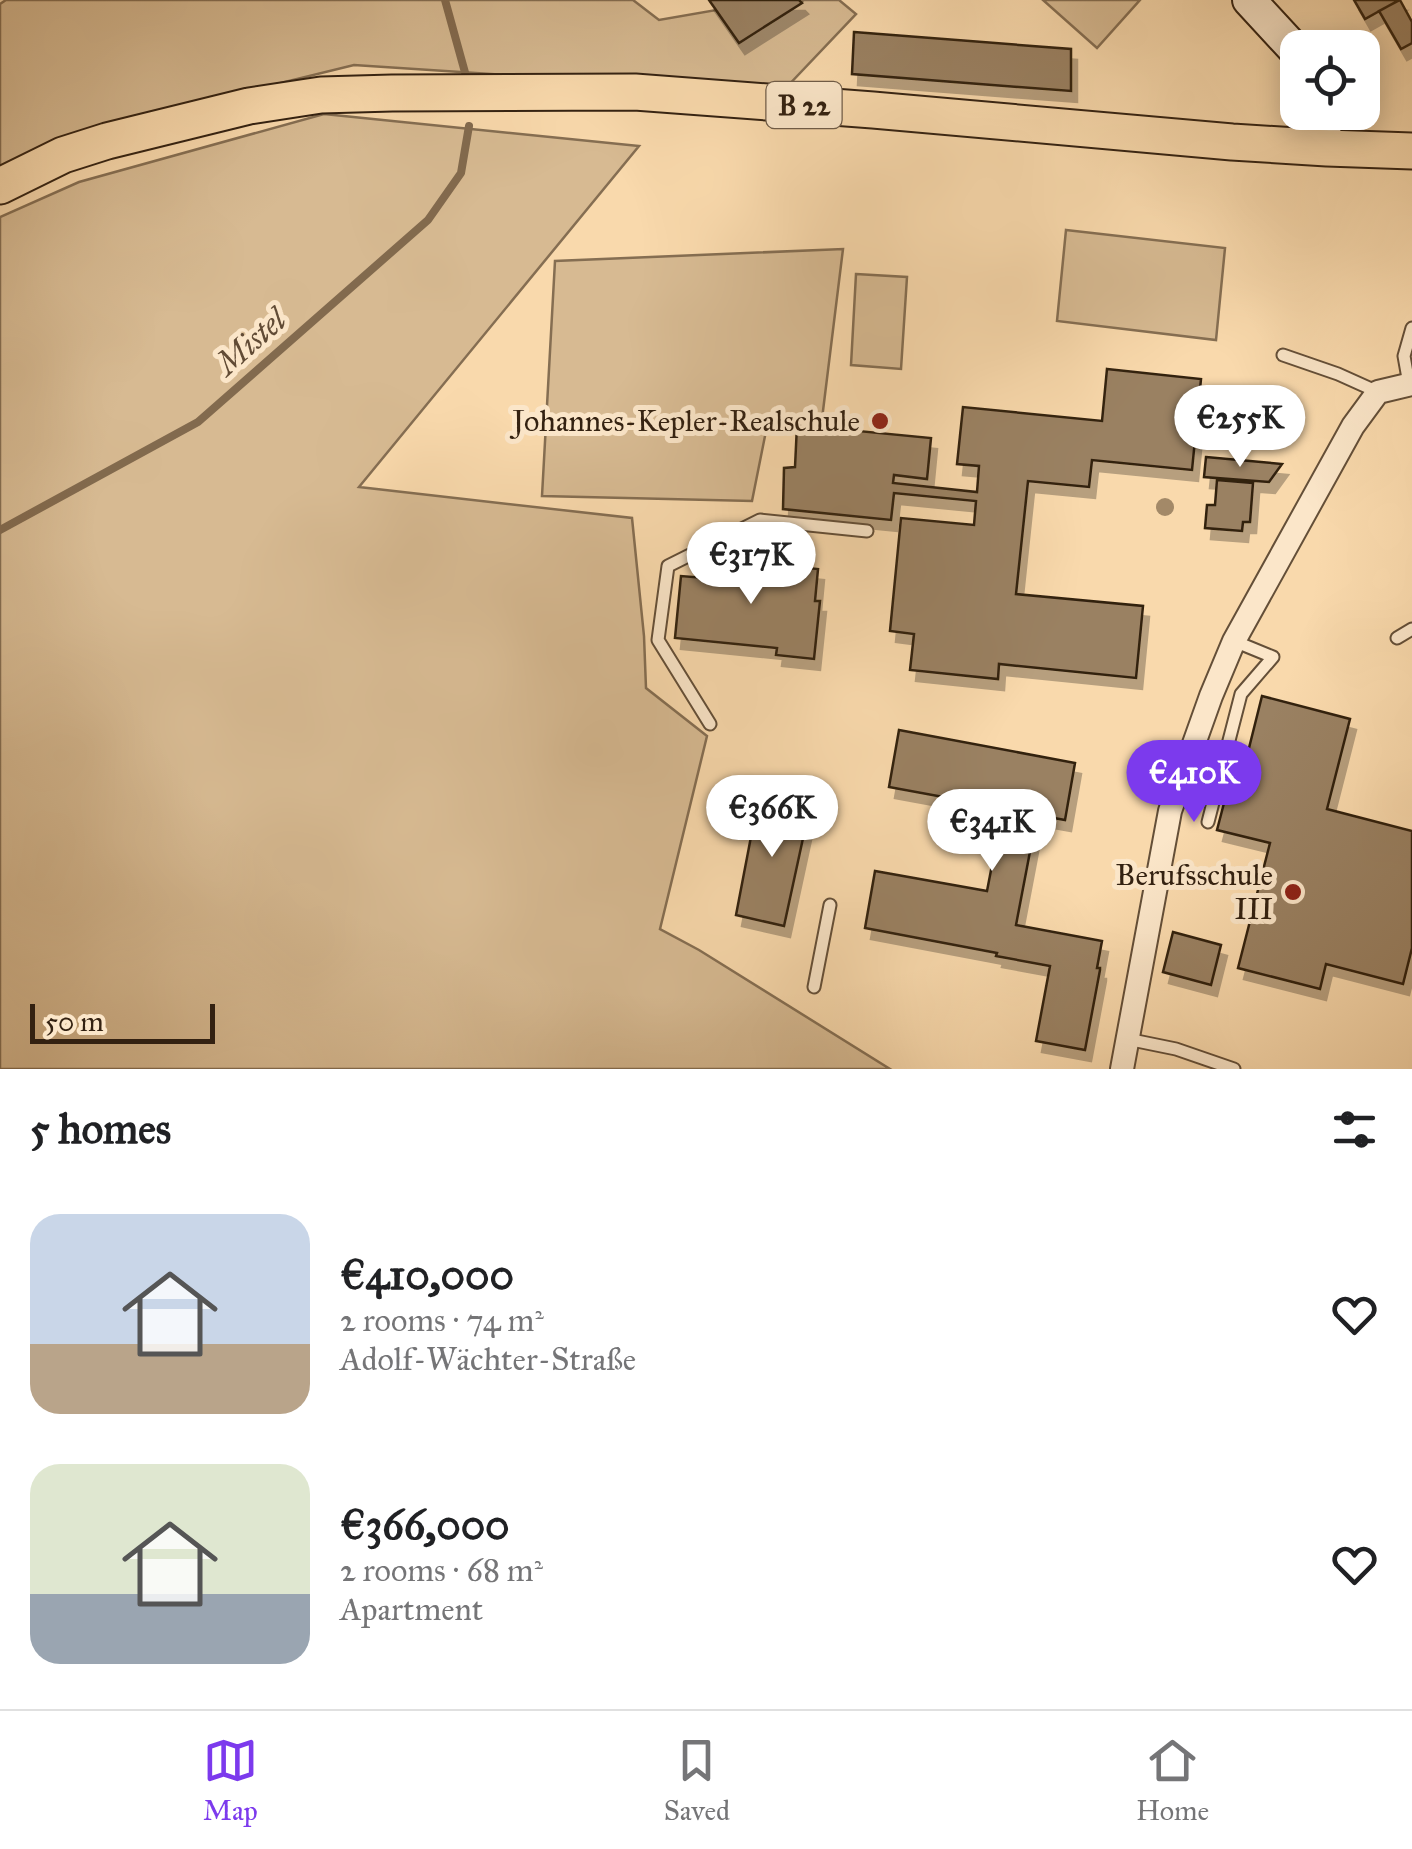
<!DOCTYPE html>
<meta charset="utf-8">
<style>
:root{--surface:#fff;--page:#f2f2f2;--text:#202124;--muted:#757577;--line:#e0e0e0;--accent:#7c3aed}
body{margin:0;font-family:"IM FELL Great Primer",serif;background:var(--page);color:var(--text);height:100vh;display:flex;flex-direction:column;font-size:38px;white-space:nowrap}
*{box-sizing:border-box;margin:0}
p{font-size:32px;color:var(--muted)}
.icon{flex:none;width:55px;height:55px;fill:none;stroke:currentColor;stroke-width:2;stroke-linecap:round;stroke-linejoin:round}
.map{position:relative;height:1069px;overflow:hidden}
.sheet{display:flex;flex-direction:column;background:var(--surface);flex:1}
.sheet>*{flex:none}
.controls{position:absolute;left:1280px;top:30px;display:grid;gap:20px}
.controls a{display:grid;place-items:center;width:100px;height:100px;border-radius:20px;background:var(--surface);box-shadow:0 5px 25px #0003;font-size:50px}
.scale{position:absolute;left:30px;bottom:25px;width:185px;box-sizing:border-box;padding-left:10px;border:5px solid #332111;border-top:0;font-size:28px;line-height:35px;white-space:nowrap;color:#332111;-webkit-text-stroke:8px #fbe6c9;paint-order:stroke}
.price{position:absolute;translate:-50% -85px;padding:0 22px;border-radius:35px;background:#fff;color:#222;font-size:32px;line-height:65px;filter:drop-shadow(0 2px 5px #0008)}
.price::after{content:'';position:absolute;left:50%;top:60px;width:30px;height:22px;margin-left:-15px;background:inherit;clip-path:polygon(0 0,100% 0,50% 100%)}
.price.on{background:var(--accent);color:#fff}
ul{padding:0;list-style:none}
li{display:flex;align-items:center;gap:30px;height:250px;padding:0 30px}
li span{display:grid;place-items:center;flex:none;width:280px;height:200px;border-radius:30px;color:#555}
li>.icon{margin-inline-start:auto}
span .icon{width:120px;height:120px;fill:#fffc;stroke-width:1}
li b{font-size:42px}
h2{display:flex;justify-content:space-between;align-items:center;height:120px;padding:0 30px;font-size:42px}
.tab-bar{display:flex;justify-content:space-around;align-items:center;height:140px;border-top:2px solid var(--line);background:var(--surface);font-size:28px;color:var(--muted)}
.tab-bar a{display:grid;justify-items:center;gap:5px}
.tab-bar .on{color:var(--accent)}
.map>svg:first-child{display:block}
.green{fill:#d7ba92;stroke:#856e52;stroke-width:2.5}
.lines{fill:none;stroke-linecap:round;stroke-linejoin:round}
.stream{stroke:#826a4e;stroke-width:8}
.building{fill:#9a8162;stroke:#332111;stroke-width:2.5;filter:url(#shadow)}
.lane-casing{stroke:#644f38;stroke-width:15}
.street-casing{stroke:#644f38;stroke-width:26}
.secondary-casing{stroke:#332111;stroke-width:36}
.primary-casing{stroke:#332111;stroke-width:39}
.lane{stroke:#fbe6c9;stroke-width:11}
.street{stroke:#fbe6c9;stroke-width:22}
.secondary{stroke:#fbe6c9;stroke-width:32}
.primary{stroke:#f9d9ac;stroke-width:35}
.tree{fill:#a38968}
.poi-dot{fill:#8f2418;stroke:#fbe6c9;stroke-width:4}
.labels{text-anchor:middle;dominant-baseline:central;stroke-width:10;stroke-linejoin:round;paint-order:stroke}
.shield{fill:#fbe6c9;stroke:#6f5c48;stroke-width:2.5}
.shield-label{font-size:28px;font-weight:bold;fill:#332111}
.poi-label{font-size:30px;fill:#332111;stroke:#fbe6c9;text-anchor:end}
.water-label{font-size:32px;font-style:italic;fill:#614b35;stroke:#fbe6c9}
</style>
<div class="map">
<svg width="1412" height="1069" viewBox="0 0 1412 1069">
<defs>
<filter id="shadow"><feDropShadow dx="6" dy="11" stdDeviation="0" flood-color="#0004"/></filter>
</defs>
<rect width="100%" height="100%" fill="#f9d9ac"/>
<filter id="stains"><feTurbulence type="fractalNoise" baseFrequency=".002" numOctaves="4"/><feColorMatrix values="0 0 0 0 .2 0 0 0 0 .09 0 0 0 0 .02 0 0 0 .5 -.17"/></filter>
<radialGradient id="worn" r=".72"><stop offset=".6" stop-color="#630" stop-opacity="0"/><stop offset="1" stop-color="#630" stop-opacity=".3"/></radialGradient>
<!-- green -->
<path class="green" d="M 6,0 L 633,0 L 659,20 L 716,10 L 739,42 L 804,0 L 839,0 L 856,14 L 781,93 L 354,65 L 137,118 L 0,171 L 0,4 Z
M 1043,0 L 1140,0 L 1097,48 Z
M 324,114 L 639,146 L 359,487 L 632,518 L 644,636 L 646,688 L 707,736 L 660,929 L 699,950 L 890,1069 L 0,1069 L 0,217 L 79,182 Z
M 1066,230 L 1225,248 L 1216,340 L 1057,321 Z
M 843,249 L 822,419 L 784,418 L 766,431 L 752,501 L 542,496 L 555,261 Z
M 856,274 L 907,277 L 901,369 L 851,365 Z"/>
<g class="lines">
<!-- stream -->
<path class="stream" d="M 445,0 L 466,76
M 0,530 L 198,422 L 428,220 L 461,173 L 469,126"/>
</g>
<!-- building -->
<path class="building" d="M 709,0 L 799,0 L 802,3 L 739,43 Z
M 1354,0 L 1399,0 L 1365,19 Z
M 1400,0 L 1412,22 L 1412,43 L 1401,49 L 1379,11 Z
M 854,32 L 1071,49 L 1071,91 L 852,74 Z
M 1107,369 L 1201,379 L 1192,470 L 1092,460 L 1089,487 L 1028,481 L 1016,594 L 1143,606 L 1136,678 L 999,664 L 998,679 L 910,670 L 914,634 L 890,631 L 901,518 L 974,525 L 976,501 L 894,493 L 891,520 L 783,509 L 784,468 L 795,467 L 797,425 L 931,438 L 927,479 L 894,475 L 893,483 L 977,492 L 979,466 L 957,464 L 963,407 L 1102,421 Z
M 1206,457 L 1282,464 L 1269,482 L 1204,477 Z
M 1217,480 L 1253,483 L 1250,522 L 1243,522 L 1242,531 L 1205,528 L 1207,505 L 1215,505 Z
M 707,558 L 818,569 L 815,601 L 820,601 L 814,659 L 776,655 L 777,648 L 675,638 L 681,576 L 705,578 Z
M 1262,696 L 1350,719 L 1327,809 L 1412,831 L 1412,948 L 1403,984 L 1326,964 L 1320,989 L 1238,968 L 1270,843 L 1217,830 L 1236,757 L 1246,760 Z
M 899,730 L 1075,763 L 1065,820 L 1037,815 L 1016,925 L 1102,941 L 1097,968 L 1100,968 L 1100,970 L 1085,1050 L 1036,1041 L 1050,966 L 996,956 L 997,953 L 865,928 L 875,871 L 987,891 L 1003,808 L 889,787 Z
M 759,795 L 810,806 L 784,926 L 736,915 Z
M 1173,932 L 1221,945 L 1211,985 L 1163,972 Z"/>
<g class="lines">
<defs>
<path id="lane" d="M 1283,355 L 1338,374 L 1378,392
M 1409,384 L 1404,356 L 1412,328
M 1397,638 L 1412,629
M 710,724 L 658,640 L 668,566 L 760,520 L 867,531
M 1208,822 L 1241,694 L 1273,657 L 1234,641
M 814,987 L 830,905
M 1127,1039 L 1176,1049 L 1234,1069"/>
<path id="street" d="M 1122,1069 L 1170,811 L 1211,696 L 1234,641 L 1353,426 L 1378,392 L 1412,384"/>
<path id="secondary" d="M 1249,0 L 1298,53
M 1321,112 L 1327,148"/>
<path id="primary" d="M 0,186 L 63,155 L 107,141 L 249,106 L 321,95 L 392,93 L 635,92 L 873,110 L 1232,142 L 1327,148 L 1412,151"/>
</defs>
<!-- lane casing -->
<use href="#lane" class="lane-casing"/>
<!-- street casing -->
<use href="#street" class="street-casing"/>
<!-- secondary casing -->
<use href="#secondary" class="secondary-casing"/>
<!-- primary casing -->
<use href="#primary" class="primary-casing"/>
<!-- lane -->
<use href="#lane" class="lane"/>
<!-- street -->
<use href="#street" class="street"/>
<!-- secondary -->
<use href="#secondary" class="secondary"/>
<!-- primary -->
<use href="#primary" class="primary"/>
</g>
<!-- trees -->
<circle class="tree" cx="1165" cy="507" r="9"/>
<!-- markers -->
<g class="poi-dot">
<circle cx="880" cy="421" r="10"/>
<circle cx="1293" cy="892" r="10"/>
</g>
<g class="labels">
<!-- shield labels -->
<rect class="shield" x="766.5" y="82" width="75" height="46" rx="8"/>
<g class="shield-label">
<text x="804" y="105">B 22</text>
</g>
<!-- poi labels -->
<g class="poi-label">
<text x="860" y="421">Johannes-Kepler-Realschule</text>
<text x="1273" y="875">Berufsschule<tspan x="1273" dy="34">III</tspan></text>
</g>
<!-- water labels -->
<g class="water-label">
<text transform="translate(251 342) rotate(-41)">Mistel</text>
</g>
</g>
<rect width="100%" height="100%" filter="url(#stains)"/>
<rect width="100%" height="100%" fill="url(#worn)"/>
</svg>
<div class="controls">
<a><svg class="icon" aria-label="locate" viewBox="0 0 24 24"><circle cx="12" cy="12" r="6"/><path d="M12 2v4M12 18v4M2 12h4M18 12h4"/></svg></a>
</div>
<div class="scale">50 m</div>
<b class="price" style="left:1240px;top:470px">€255K</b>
<b class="price" style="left:751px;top:607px">€317K</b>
<b class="price on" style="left:1194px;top:825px">€410K</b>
<b class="price" style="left:772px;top:860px">€366K</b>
<b class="price" style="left:992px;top:874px">€341K</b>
</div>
<section class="sheet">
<h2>5 homes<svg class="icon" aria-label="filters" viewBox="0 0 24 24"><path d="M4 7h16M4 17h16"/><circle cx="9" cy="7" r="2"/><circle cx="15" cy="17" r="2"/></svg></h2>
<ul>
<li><span style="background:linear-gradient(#c9d6e8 65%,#b9a48a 0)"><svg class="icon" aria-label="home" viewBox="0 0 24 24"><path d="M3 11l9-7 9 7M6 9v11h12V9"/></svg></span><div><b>€410,000</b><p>2 rooms · 74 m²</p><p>Adolf-Wächter-Straße</p></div><svg class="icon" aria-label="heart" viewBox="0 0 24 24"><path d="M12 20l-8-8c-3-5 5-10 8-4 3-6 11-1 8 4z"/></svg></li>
<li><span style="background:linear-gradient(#dfe7d0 65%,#9aa5b1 0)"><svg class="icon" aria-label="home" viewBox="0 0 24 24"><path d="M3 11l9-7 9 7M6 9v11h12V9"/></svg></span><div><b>€366,000</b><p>2 rooms · 68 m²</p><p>Apartment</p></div><svg class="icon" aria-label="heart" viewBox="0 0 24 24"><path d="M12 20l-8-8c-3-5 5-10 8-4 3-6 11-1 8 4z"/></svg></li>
</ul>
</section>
<nav class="tab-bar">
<a class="on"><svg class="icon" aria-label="map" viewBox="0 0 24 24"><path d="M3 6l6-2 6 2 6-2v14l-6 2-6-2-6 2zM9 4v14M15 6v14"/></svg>Map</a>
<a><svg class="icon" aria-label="saved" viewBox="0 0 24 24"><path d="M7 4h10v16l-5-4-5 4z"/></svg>Saved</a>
<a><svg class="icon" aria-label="home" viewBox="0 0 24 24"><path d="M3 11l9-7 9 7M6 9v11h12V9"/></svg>Home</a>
</nav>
